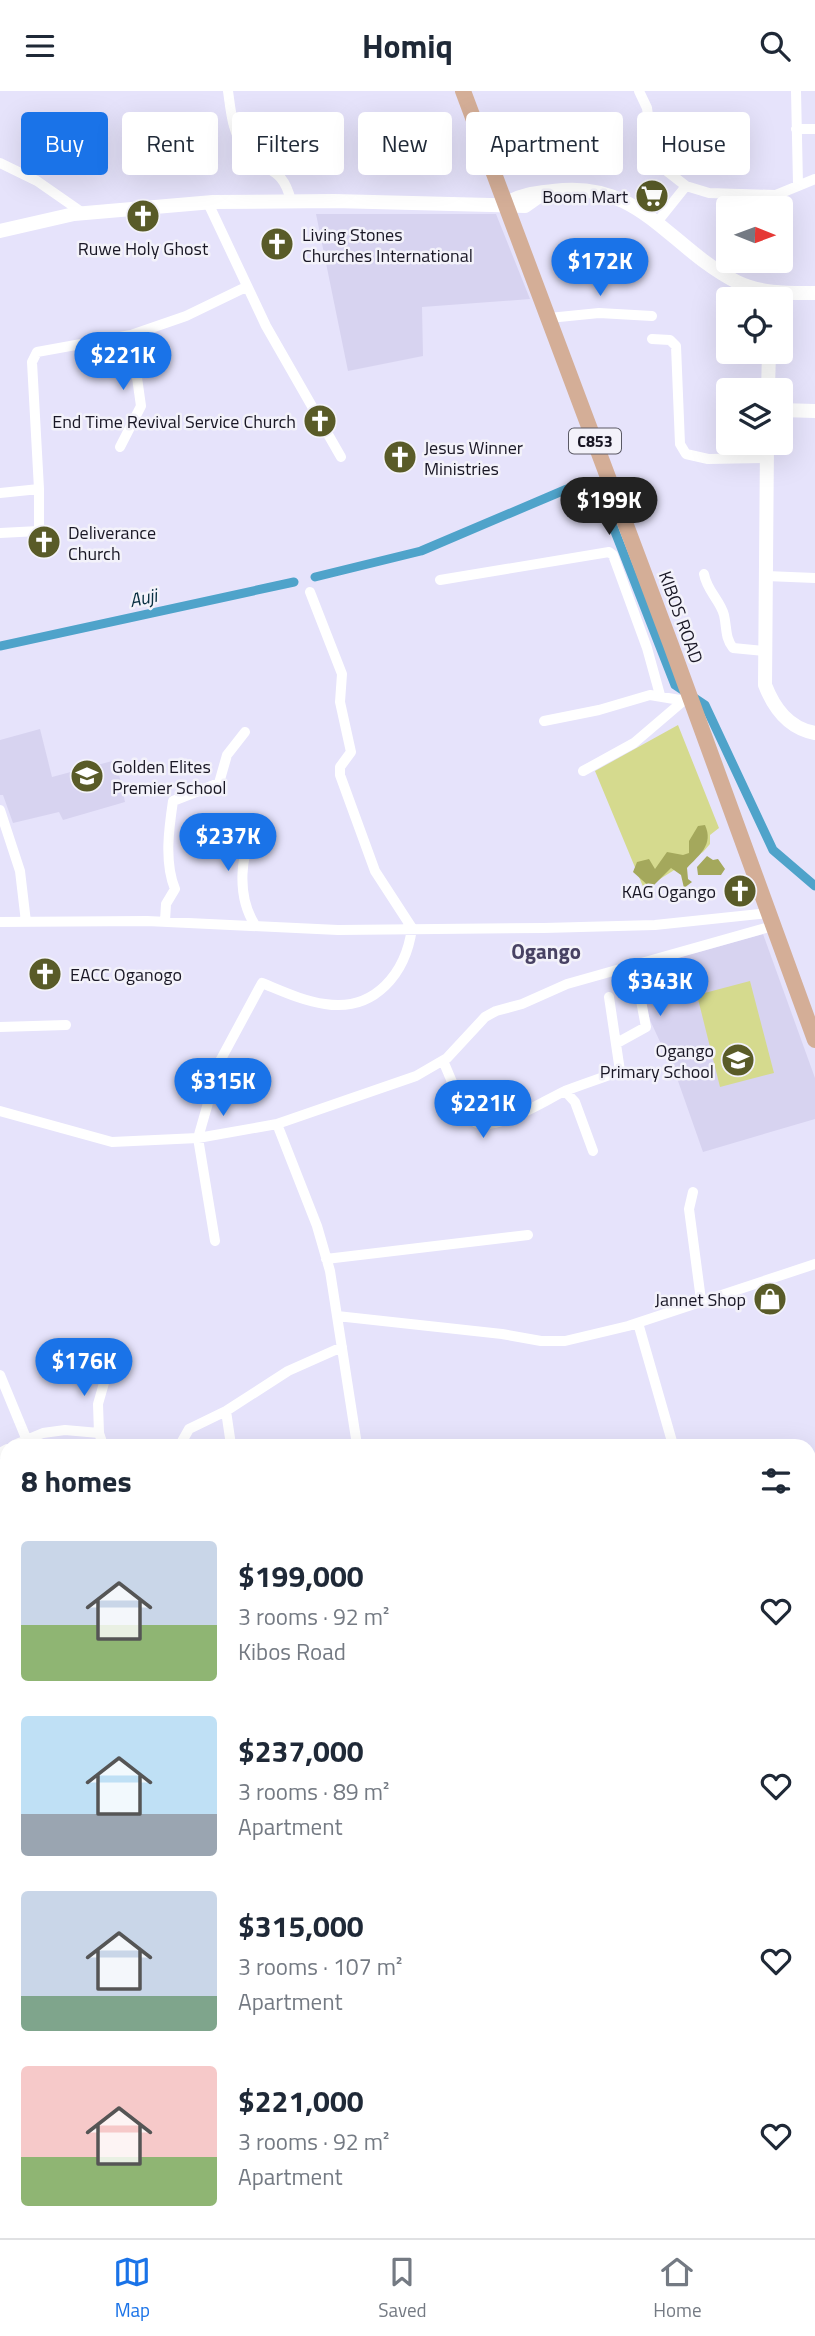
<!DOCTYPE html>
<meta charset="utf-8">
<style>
:root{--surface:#fff;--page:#f6f6f7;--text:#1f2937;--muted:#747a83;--line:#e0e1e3;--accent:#1a73e8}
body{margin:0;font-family:"Titillium Web",sans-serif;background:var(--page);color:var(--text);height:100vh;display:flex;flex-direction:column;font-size:26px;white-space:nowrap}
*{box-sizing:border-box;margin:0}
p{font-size:23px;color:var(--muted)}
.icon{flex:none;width:38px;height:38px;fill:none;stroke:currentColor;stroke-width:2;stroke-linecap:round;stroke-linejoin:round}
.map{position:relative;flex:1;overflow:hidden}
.side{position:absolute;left:0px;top:1348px;width:816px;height:800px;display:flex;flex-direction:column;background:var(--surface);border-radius:21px 21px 0 0;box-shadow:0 7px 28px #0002}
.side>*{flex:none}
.hud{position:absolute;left:21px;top:21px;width:774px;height:63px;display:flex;gap:14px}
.needle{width:46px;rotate:91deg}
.controls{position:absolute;left:716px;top:105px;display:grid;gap:14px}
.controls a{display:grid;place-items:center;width:77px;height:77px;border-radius:7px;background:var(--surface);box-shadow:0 7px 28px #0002;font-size:35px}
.price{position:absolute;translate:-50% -60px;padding:0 16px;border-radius:24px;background:var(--accent);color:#fff;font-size:23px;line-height:46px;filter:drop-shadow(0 2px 4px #0008)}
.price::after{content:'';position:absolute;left:50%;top:42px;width:21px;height:16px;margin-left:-10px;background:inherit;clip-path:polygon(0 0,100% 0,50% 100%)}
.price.selected{background:#222;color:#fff}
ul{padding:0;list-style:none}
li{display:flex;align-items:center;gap:21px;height:175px;padding:0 21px}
li span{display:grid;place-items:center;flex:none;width:196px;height:140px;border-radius:7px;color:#555}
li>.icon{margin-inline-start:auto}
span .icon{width:84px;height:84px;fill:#fffc;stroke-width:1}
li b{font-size:30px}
h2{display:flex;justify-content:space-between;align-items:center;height:84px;padding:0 21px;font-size:30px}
.chip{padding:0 24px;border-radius:7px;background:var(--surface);box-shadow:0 7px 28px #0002;font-size:24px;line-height:63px}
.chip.selected{background:var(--accent);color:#fff}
header{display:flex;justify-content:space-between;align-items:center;height:91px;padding:0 21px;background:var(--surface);font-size:32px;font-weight:700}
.tab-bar{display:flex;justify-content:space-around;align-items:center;height:98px;border-top:2px solid var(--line);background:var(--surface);font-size:19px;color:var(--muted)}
.tab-bar a{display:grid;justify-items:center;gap:4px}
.tab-bar .selected{color:var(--accent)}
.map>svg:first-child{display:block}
.built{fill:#d7d3f0}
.green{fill:#d5da8e}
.forest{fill:#a4a85c}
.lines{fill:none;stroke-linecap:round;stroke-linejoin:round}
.canal{stroke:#4fa3ca;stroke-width:9}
.street{stroke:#fff;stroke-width:10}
.secondary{stroke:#fff;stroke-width:14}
.primary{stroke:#d4ae97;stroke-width:16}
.labels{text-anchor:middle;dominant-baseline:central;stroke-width:5;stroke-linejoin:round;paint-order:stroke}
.shield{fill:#f3f2fa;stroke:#5a5965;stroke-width:2}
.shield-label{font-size:16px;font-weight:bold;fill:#191725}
.poi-label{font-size:18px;fill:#191725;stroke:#f3f2fa;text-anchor:end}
.street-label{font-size:18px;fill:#191725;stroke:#f3f2fa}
.water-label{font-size:19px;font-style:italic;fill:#093041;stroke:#f3f2fa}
.quarter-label{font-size:21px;font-weight:bold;fill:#484263;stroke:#f3f2fa}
</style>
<header><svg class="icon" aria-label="menu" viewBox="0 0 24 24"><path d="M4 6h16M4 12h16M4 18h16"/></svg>Homiq<svg class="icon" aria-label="search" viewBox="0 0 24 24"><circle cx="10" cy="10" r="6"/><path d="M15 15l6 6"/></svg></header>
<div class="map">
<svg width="815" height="2147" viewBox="0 0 815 2147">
<rect width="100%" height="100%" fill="#e6e3fb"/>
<!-- built -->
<path class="built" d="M 316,123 L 496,123 L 530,208 L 422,216 L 423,265 L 348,280 Z
M 40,638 L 52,686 L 116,669 L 125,711 L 63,729 L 59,721 L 13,732 L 3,704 L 0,704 L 0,649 Z
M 763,843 L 815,987 L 815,1028 L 703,1061 L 678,990 L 650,929 L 636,879 Z"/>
<!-- green -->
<path class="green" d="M 678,634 L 719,737 L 710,744 L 710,753 L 703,761 L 644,798 L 595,680 Z
M 750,890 L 774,982 L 720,996 L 697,904 Z"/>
<!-- forest -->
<path class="forest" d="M 705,734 C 714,754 699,764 687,777 L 688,788 L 692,791 L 684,797 L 681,784 L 671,777 L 651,797 L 633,781 L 637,771 L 649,768 L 655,778 L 667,761 L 683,764 L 689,762 L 689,750 L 698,735 Z
M 707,765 L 713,769 L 718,768 L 725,778 L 721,784 L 698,784 L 697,776 Z"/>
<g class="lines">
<!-- canal -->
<path class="canal" d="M 315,486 L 421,460 L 567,398 L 588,397 L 603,410 L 675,594 L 705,614 L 773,759 L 815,795
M 0,555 L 294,491"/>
<!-- street -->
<path class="street" d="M 228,0 C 231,21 232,41 245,58 C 264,84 282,72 291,110
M 639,0 L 647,17 L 654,70 L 686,95
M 796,0 L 798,93
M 796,38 L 815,38
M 0,72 L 37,90 L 83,122
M 208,112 L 266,235 L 341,366
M 658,130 L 686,95 L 709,102 L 776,104 L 815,88
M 549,227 L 599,222 L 652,225
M 652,248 L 670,249 L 676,255 L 680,353 L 686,363 L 708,368 L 767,367
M 120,356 L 141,315 L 131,244
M 0,402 L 39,398 L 32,271 L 37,261 L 131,244 L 186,225 L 246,196
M 0,442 L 39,440 L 39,398
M 704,483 C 707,500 720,509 724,524 C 727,537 725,547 733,557 L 765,560
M 766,485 L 815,487
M 440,489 L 609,461 L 613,464 L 647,557 L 660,604
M 544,630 L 599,619 L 650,604 L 692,611
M 583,680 L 634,652 L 682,611
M 0,719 L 20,780 L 26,831
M 165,830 L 166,813 L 175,798 C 164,771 169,737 173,710 L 219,692 L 227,664 L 245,641
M 0,831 L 147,830 L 338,839 L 544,837 L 655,834 L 768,822
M 255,834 C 237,806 238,759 260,733
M 0,936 L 66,934
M 617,952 L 646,936 L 634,873
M 443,970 C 450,984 463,1024 475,1031 C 495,1042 545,1009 565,1000 C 583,993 602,987 620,980 L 609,906
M 565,1000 L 575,1011 L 593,1060
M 0,1020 L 112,1051 L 198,1047 L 277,1033 L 416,985 L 447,967 L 485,926 L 496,920 L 522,913 L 567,893 L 773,835
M 277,1033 L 317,1135 L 330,1180 L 357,1354
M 693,1101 L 689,1118 L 701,1209
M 215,1150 L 198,1047 L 220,970 L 262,892 C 282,900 303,910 325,913 C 375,921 406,882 412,837 L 375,780 L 340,684 L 340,676 L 351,661 L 340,611 L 342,583 L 310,501
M 326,1168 L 528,1144
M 337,1225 L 502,1243 L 541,1250 L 565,1250 L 628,1235 L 815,1173
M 638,1232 L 673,1354
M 0,1284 L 26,1347
M 226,1320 L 231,1354
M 99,1342 L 98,1313 L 108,1278
M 14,1354 L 43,1342 L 65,1339 L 99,1342 L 103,1354
M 180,1354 L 189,1338 L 226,1320 L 288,1280 L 342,1256
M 0,1362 L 7,1358
M 811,1423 L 815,1422
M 808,1680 L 815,1678
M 0,1859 L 7,1862
M 0,1982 L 7,1984
M 808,2073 L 815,2073
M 10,2147 L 14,2140
M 114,2147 L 116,2140
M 224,2147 L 229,2140"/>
<!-- secondary -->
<path class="secondary" d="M 507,112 C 522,103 536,102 553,100 C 640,88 668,156 737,191 C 762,203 788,202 815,202
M 0,140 L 74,123 L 213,111 L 334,110 L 525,115 L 545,101
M 768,299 L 769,261
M 780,319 L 815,320
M 767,352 L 765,594 C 774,617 788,637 815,642"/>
<!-- primary -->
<path class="primary" d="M 463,0 L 671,554 L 815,949"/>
</g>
<!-- icons -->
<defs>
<symbol id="supermarket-disc" viewBox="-11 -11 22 22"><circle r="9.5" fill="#595b28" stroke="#f3f2fa"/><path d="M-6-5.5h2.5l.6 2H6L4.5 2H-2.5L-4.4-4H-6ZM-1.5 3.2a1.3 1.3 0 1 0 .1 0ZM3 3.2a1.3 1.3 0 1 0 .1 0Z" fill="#fff"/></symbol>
<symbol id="church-disc" viewBox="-11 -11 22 22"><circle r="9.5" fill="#595b28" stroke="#f3f2fa"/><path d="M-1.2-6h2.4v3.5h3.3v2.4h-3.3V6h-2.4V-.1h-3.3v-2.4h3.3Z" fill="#fff"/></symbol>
<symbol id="school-disc" viewBox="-11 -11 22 22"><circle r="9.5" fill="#595b28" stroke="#f3f2fa"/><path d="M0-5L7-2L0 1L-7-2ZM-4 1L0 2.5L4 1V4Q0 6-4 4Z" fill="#fff"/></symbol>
<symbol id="shop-disc" viewBox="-11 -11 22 22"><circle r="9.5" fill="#595b28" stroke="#f3f2fa"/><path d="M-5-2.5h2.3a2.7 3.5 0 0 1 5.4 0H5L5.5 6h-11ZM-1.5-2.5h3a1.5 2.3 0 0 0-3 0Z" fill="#fff"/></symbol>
</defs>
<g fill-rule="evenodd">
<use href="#supermarket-disc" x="633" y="86" width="38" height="38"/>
<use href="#church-disc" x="124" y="106" width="38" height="38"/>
<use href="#church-disc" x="258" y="134" width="38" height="38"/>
<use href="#church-disc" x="301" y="311" width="38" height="38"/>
<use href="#church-disc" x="381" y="347" width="38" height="38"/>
<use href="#church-disc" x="25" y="432" width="38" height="38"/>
<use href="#school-disc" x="68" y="666" width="38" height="38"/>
<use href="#church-disc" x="721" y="781" width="38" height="38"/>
<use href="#church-disc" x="26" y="864" width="38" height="38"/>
<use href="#school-disc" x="719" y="950" width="38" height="38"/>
<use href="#shop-disc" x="751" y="1189" width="38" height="38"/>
</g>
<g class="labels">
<!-- shield labels -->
<rect class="shield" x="569" y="337.5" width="52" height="25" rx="5"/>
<g class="shield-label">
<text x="595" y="350">C853</text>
</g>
<!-- poi labels -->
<g class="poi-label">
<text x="628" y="105">Boom Mart</text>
<text x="302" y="143" text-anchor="start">Living Stones<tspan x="302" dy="21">Churches International</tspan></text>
<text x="143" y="157" text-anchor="middle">Ruwe Holy Ghost</text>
<text x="296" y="330">End Time Revival Service Church</text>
<text x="424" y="356" text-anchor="start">Jesus Winner<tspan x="424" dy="21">Ministries</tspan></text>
<text x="68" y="441" text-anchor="start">Deliverance<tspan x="68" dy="21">Church</tspan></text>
<text x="112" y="675" text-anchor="start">Golden Elites<tspan x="112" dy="21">Premier School</tspan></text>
<text x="716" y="800">KAG Ogango</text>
<text x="70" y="883" text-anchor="start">EACC Oganogo</text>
<text x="714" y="959">Ogango<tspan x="714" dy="21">Primary School</tspan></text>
<text x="746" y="1208">Jannet Shop</text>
</g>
<!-- street labels -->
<g class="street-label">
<text transform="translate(681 526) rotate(70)">KIBOS ROAD</text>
</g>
<!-- water labels -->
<g class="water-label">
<text transform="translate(143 506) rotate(-12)">Auji</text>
</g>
<!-- quarter labels -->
<g class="quarter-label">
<text x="546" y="860">Ogango</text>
</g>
</g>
</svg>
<div class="controls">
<a><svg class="needle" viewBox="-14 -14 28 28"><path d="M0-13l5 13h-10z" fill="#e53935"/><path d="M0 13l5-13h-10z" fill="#747a83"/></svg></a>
<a><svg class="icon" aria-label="locate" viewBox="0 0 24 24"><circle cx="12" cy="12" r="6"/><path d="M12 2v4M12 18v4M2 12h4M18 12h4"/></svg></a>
<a><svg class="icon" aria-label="layers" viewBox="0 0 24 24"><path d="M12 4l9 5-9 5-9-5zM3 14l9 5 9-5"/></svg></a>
</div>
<b class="price" style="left:600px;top:207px">$172K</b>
<b class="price" style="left:123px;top:301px">$221K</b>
<b class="price selected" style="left:609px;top:446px">$199K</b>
<b class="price" style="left:228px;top:782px">$237K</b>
<b class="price" style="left:660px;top:927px">$343K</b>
<b class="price" style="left:223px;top:1027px">$315K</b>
<b class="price" style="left:483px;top:1049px">$221K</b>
<b class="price" style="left:84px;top:1307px">$176K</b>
<div class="hud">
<a class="chip selected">Buy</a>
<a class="chip">Rent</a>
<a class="chip">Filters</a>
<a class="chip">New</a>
<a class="chip">Apartment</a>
<a class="chip">House</a>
</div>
<section class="side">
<h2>8 homes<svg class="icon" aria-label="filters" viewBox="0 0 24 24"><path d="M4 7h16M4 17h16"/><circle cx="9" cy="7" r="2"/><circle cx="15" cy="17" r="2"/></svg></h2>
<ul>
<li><span style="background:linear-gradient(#c9d6e8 60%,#8fb573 0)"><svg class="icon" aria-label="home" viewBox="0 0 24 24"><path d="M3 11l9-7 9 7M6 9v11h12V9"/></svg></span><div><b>$199,000</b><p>3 rooms · 92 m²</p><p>Kibos Road</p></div><svg class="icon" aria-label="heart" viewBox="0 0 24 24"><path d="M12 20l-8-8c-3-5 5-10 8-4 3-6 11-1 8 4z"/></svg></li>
<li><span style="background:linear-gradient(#bfe0f5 70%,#9aa5b1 0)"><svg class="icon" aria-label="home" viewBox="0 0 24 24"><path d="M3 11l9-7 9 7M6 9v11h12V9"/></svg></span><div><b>$237,000</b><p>3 rooms · 89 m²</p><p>Apartment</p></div><svg class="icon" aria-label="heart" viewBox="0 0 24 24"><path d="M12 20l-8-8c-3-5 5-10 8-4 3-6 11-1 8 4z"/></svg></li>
<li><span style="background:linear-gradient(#c9d6e8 75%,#7fa58c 0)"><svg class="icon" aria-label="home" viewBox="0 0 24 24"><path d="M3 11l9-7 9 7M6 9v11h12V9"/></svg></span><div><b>$315,000</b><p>3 rooms · 107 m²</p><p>Apartment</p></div><svg class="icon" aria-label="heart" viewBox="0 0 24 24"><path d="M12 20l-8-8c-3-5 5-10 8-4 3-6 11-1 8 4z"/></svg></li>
<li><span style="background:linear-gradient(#f6c9c9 65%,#8fb573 0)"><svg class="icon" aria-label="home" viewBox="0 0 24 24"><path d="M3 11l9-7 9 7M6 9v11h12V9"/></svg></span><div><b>$221,000</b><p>3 rooms · 92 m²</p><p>Apartment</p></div><svg class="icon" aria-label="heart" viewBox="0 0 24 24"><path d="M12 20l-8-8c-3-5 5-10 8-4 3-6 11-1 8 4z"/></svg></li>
</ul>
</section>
</div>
<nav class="tab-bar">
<a class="selected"><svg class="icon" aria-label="map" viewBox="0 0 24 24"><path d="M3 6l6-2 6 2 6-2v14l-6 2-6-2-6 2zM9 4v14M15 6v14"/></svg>Map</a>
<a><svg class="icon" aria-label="saved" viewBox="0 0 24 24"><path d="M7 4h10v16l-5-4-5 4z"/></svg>Saved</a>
<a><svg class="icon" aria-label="home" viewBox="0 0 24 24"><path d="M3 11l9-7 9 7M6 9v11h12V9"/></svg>Home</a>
</nav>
